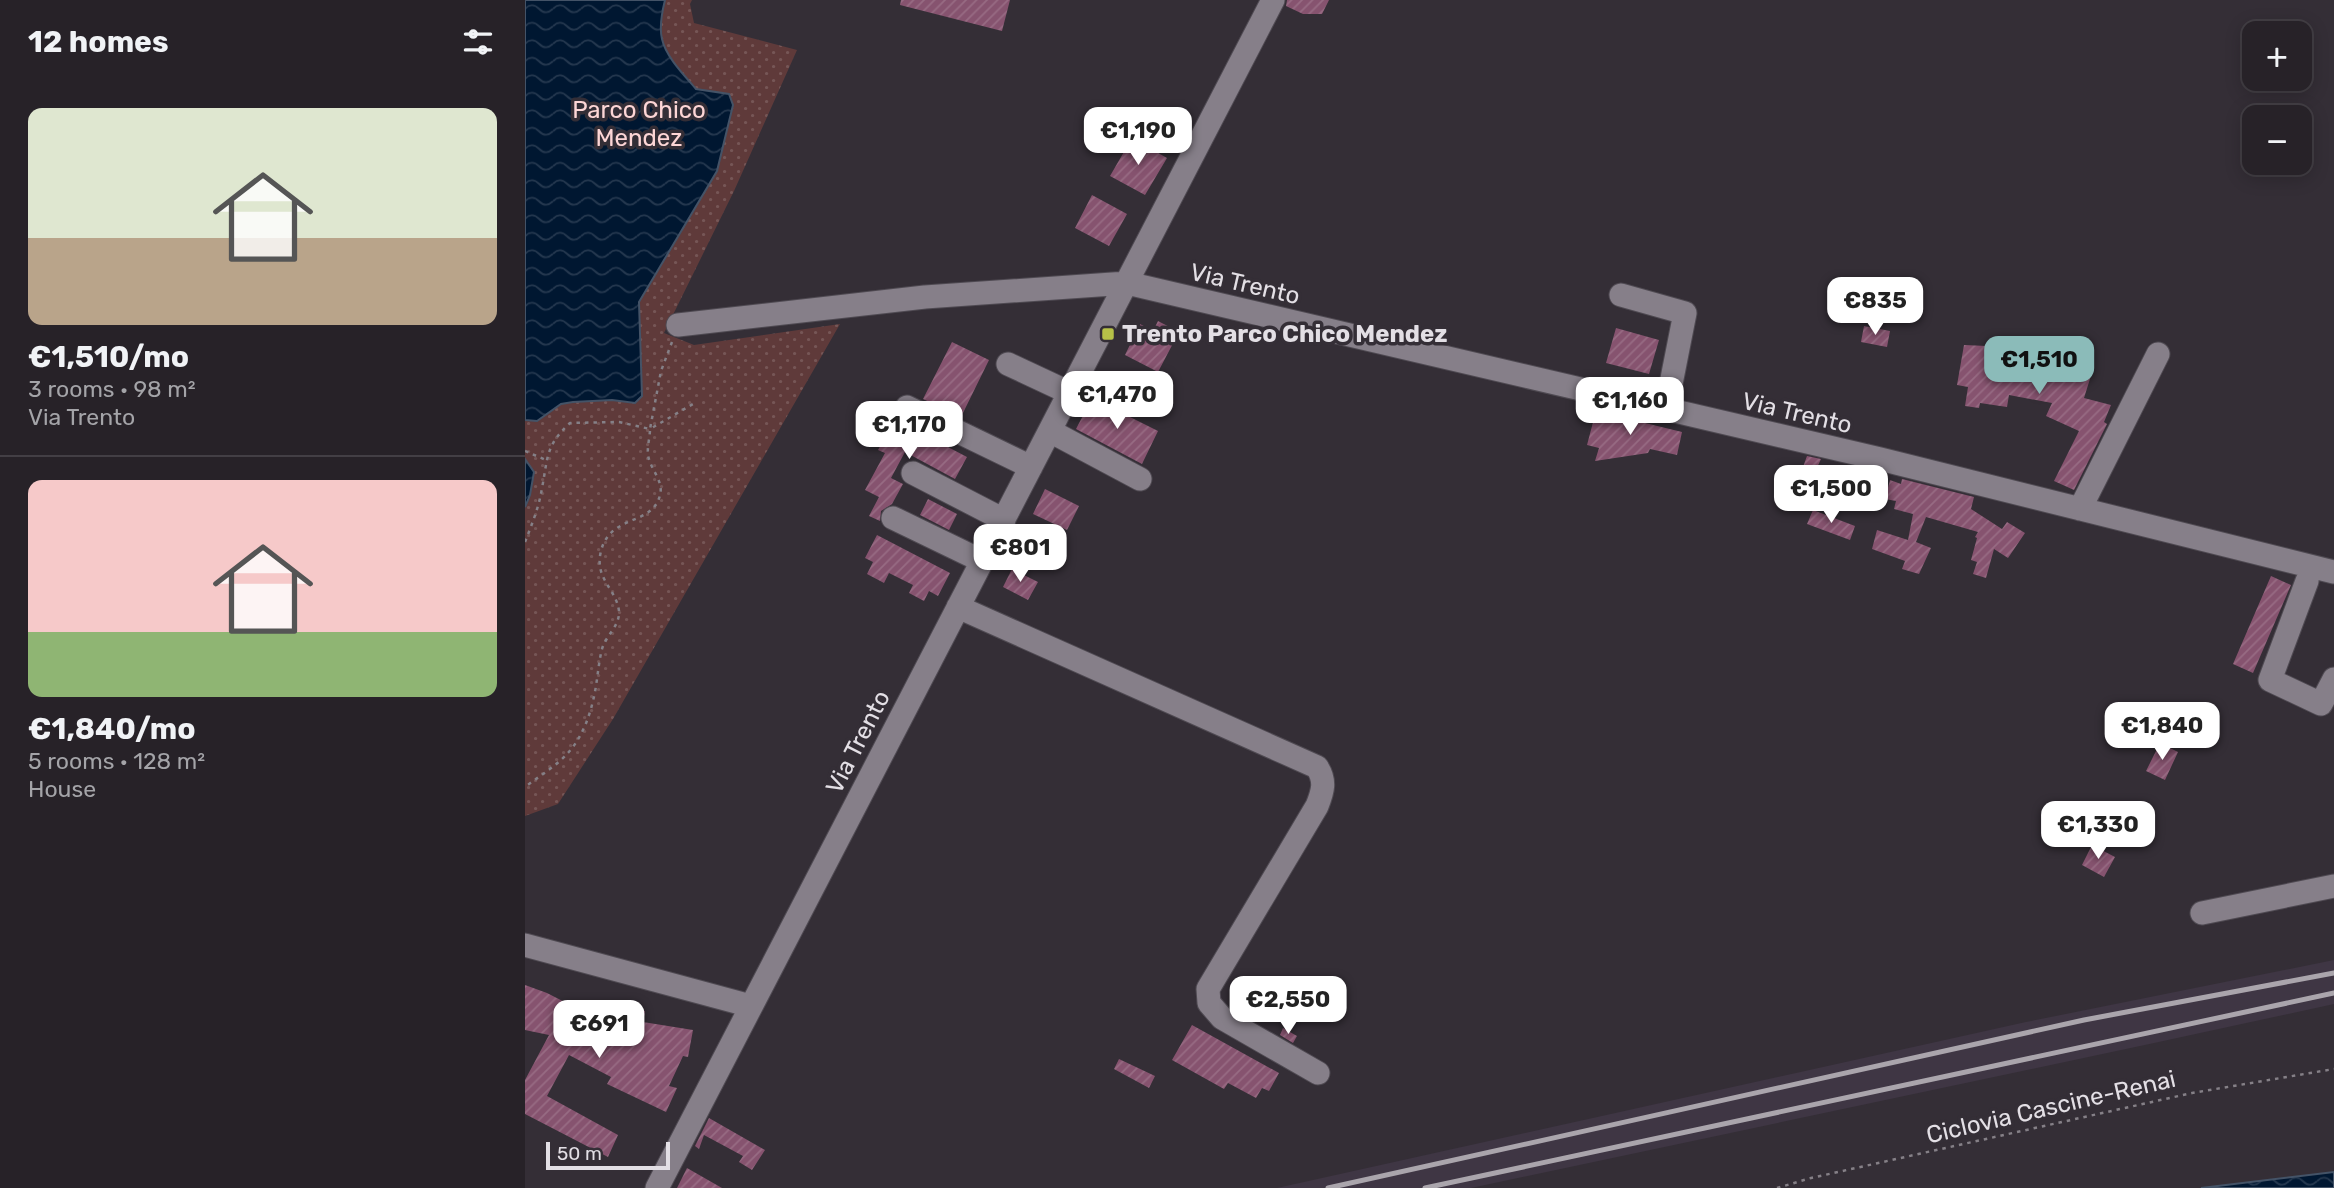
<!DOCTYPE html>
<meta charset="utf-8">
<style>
:root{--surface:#272228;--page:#2f2a30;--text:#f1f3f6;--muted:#a4a4a8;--line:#433f45;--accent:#8bbbb9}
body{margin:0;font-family:Rubik,sans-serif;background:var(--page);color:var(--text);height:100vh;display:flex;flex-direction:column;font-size:26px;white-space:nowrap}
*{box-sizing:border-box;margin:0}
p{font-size:23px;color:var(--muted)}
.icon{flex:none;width:38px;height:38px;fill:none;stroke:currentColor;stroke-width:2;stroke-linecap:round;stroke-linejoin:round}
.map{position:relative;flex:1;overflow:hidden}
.details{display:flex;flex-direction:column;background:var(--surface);width:525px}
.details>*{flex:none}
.fabs{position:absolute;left:1717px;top:21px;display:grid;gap:14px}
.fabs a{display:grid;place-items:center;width:70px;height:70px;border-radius:14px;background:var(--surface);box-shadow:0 4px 18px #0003,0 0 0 2px var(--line);font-size:35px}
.scale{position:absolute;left:21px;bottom:18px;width:124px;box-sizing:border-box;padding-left:7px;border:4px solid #e3dfe5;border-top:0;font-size:19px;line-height:24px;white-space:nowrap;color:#e3dfe5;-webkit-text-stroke:5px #342e36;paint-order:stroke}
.price{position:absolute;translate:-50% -60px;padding:0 16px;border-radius:14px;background:#fff;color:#222;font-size:23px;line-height:46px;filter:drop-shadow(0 2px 4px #0008)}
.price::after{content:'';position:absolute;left:50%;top:42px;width:21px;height:16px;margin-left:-10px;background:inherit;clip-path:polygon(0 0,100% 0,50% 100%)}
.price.active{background:var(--accent);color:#111}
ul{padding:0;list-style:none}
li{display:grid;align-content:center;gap:14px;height:371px;padding:0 28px}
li+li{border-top:2px solid var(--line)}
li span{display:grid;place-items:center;height:217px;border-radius:14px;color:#555}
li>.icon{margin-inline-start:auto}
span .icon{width:126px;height:126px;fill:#fffc;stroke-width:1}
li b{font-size:30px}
h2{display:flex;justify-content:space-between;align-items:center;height:84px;padding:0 28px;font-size:30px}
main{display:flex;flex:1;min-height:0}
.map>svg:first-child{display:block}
.built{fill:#3f3644}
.green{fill:url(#green-dots)}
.water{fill:url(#water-waves);stroke:#445367;stroke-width:2}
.building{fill:url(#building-hatch)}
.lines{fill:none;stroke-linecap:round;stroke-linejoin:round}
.minor-casing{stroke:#4f4a52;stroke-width:25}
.path{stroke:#858087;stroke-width:2.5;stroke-dasharray:3.5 5;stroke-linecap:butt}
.minor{stroke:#867f89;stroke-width:23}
.rail{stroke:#aaa5ac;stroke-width:5}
.poi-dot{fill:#b6c148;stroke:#342e36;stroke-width:2.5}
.labels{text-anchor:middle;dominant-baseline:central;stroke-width:7;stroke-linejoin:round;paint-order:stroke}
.park-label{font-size:24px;fill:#fdd6d6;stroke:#342e36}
.street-label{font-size:24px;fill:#e3dfe5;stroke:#342e36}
.poi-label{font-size:24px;font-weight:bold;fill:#e3dfe5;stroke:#342e36;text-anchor:start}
</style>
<main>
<section class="details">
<h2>12 homes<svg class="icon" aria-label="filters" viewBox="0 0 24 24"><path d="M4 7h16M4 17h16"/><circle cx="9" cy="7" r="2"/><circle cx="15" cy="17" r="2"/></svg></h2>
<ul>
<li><span style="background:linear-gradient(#dfe7d0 60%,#b9a48a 0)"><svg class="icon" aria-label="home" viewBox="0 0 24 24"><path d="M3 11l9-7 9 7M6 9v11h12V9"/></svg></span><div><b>€1,510/mo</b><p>3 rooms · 98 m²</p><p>Via Trento</p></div></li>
<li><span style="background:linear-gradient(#f6c9c9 70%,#8fb573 0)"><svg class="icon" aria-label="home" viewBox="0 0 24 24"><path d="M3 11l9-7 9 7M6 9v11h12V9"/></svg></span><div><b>€1,840/mo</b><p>5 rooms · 128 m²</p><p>House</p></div></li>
</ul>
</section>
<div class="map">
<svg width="1809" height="1188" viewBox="0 0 1809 1188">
<defs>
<pattern id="green-dots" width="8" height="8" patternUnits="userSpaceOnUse" patternTransform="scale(1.75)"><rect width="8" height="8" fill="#5f3a3a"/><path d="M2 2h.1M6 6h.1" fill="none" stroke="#765656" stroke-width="1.8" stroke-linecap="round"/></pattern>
<pattern id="water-waves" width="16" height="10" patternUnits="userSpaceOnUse" patternTransform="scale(1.75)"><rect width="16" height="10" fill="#001731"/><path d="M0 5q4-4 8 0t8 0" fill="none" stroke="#25384f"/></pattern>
<pattern id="building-hatch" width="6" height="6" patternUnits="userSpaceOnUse" patternTransform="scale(1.75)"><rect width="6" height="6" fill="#86536f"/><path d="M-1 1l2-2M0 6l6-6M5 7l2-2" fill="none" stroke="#976b83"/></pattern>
</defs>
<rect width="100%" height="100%" fill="#342e36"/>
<!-- built -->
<path class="built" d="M 1809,960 L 1809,1004 L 1629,1043 L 946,1188 L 752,1188 L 1501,1022 Z"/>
<!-- green -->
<path class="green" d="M 0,0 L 167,0 L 165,4 L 169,23 L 272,50 L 209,191 L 139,333 L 169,345 L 315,324 L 88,719 L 33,804 L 0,816 Z"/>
<!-- water -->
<path class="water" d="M 0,0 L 140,0 C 137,12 134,27 137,39 C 141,57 159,75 171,89 L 204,94 L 208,105 L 192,171 L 114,302 L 117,396 L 110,403 L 87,400 L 48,402 L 36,404 L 12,421 L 0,420 Z
M 0,459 L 9,472 L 5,495 L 0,507 Z
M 1809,1172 L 1809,1188 L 1676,1188 Z"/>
<!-- building -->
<path class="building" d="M 376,0 L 485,0 L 477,31 L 375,5 Z
M 762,0 L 804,0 L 797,14 L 778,14 L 761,6 Z
M 607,138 L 642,158 L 620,195 L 585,176 Z
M 567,195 L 602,214 L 584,246 L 550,228 Z
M 633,321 L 654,332 L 633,372 L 600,355 L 615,324 L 628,331 Z
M 1339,326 L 1365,331 L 1362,347 L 1336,342 Z
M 1091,328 L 1134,340 L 1124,374 L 1081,363 Z
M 427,342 L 464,360 L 436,417 L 398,399 Z
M 1439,345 L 1462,346 L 1539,364 L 1540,358 L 1569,366 L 1559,398 L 1586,405 L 1579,422 L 1582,424 L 1549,490 L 1529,481 L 1554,431 L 1521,416 L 1527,403 L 1484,395 L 1482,407 L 1455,403 L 1454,408 L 1440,406 L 1443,387 L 1432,385 Z
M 567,398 L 633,431 L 617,464 L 551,429 Z
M 1071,411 L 1157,432 L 1152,455 L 1125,449 L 1123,453 L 1070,461 L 1074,448 L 1062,445 Z
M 371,418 L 423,442 L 421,446 L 442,457 L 430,479 L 380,452 L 366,478 L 378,484 L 367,504 L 356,511 L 355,521 L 344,516 L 354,497 L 340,490 L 360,453 L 353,450 Z
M 1282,456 L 1296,459 L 1290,472 L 1278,467 Z
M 1319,465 L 1350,472 L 1342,494 L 1312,487 Z
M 1377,479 L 1449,497 L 1446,509 L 1477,529 L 1482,522 L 1500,533 L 1483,558 L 1469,549 L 1461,578 L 1448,574 L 1452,562 L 1446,560 L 1452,538 L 1450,537 L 1453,532 L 1401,517 L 1391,542 L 1406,548 L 1394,574 L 1377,569 L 1380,561 L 1347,549 L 1352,530 L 1383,540 L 1388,514 L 1369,509 L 1371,501 L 1360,499 L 1365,480 L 1376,484 Z
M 520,489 L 554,506 L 542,530 L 508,514 Z
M 403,499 L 432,514 L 424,530 L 395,515 Z
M 1288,510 L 1330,526 L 1325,540 L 1282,524 Z
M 352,535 L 425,573 L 413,596 L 404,591 L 399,601 L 384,593 L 388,585 L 364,573 L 359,583 L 342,574 L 348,562 L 340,558 Z
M 487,569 L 513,582 L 503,600 L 478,587 Z
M 1746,576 L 1766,585 L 1728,673 L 1708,664 Z
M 1635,743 L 1653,752 L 1640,780 L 1621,771 Z
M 1567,845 L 1590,857 L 1579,877 L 1557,865 Z
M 0,985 L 22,993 L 63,1014 L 65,1001 L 120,1011 L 118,1022 L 168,1030 L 163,1057 L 158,1056 L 144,1086 L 152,1088 L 141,1112 L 82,1084 L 86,1077 L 44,1055 L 22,1096 L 93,1135 L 83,1157 L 0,1114 L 0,1080 L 24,1035 L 0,1030 Z
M 667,1025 L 754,1073 L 744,1091 L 737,1088 L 731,1098 L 703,1083 L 699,1089 L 647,1060 Z
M 758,1028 L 772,1036 L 768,1043 L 755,1035 Z
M 594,1059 L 630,1076 L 624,1088 L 589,1069 Z
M 184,1118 L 240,1150 L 227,1170 L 214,1162 L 218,1156 L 179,1135 L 174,1149 L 170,1146 Z
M 162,1168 L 197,1188 L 152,1188 Z"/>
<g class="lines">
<defs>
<path id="minor" d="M 1096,295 L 1160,313 L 1141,409
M 153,325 L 400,297 L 602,283 L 1355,459 L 1809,572
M 483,364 L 545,393
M 382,407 L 506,467
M 525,431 L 615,479
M 388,473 L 479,520
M 1555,509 L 1633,354
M 368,518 L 457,561
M 1782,581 L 1745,680 L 1796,704 L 1809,679
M 433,607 L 792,767 C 801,781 798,791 792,806 L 683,989 L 684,1003 L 697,1018 L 793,1073
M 1677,913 L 1809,886
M 0,945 L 226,1006
M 132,1188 L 748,0"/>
</defs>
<!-- minor casing -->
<use href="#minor" class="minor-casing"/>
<!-- path -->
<path class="path" d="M 147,342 L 136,371 L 125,429 L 168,404
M 0,451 L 21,460
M 0,542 C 7,524 14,507 17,488 C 23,458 20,446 45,423 L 94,422 L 125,429 C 125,437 122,447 123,455 C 125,469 139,481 135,495 C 128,526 85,514 76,551 C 69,579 91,588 94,611 C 95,626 81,635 77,649 C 74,661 73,673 71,686 C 67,710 59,736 42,754 C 30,767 13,777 0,787
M 1252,1188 L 1286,1178 L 1667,1093 L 1809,1069"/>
<!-- minor -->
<use href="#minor" class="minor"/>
<!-- rail -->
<path class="rail" d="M 803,1188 L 1559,1020 L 1809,973
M 900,1188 L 1809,993"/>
</g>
<!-- markers -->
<rect class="poi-dot" x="576" y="327" width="14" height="14" rx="3.5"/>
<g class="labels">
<!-- park labels -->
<g class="park-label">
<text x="114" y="110">Parco Chico<tspan x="114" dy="28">Mendez</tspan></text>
</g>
<!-- street labels -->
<g class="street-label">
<text transform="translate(720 284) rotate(13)">Via Trento</text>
<text transform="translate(1272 413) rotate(13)">Via Trento</text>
<text transform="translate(333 742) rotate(-63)">Via Trento</text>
<text transform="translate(1526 1107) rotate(-13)">Ciclovia Cascine-Renai</text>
</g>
<!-- poi labels -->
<g class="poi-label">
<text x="597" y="334">Trento Parco Chico Mendez</text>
</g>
</g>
</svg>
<div class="fabs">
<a>+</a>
<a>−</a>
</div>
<div class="scale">50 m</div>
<b class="price" style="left:613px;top:167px">€1,190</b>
<b class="price" style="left:1350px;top:337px">€835</b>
<b class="price active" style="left:1514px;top:396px">€1,510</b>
<b class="price" style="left:592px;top:431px">€1,470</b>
<b class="price" style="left:1105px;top:437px">€1,160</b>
<b class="price" style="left:384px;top:461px">€1,170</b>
<b class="price" style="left:1306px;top:525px">€1,500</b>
<b class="price" style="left:495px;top:584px">€801</b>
<b class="price" style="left:1637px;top:762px">€1,840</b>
<b class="price" style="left:1573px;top:861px">€1,330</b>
<b class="price" style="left:763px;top:1036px">€2,550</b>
<b class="price" style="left:74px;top:1060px">€691</b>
</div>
</main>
